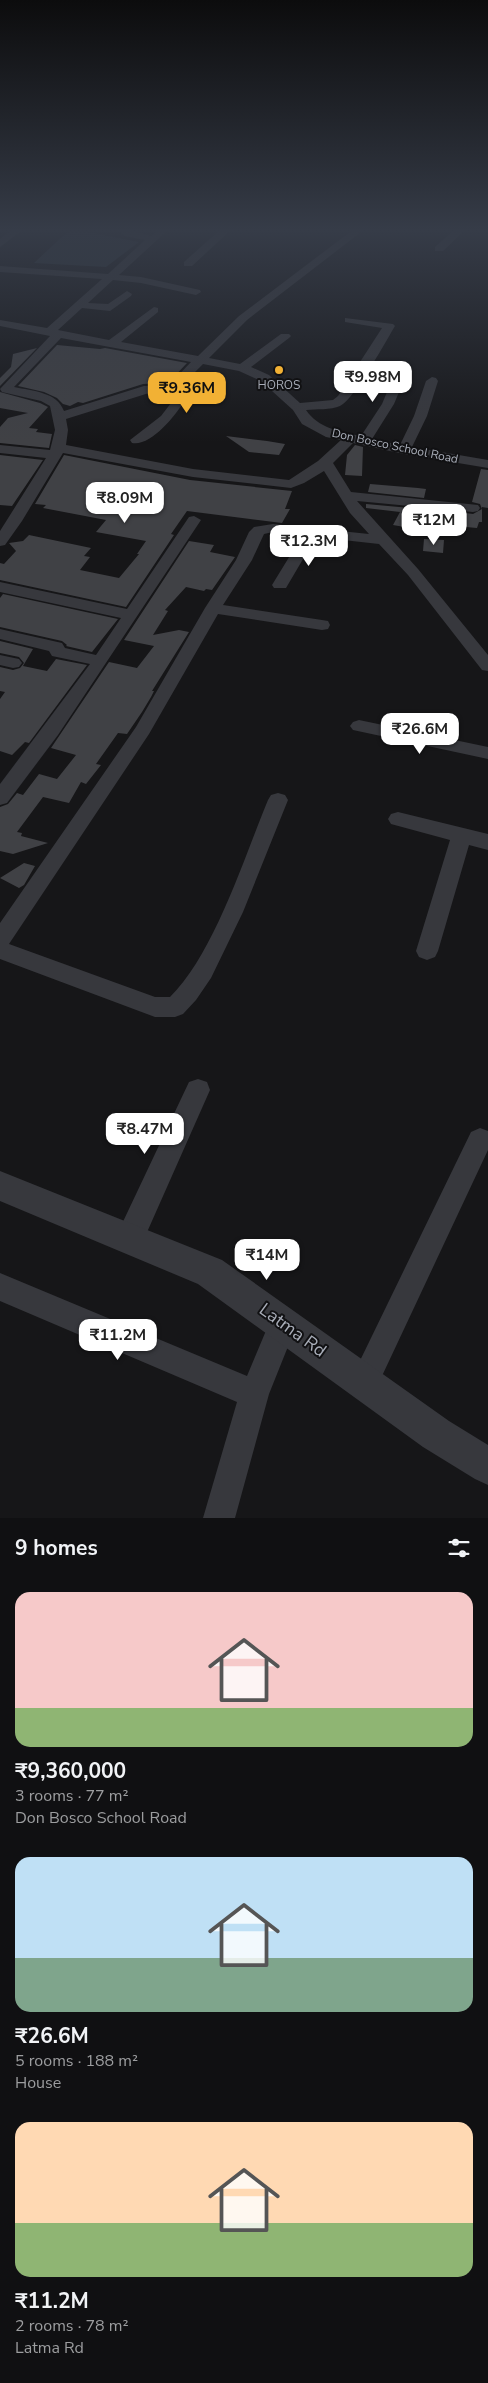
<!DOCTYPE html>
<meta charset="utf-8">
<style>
:root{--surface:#101012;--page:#1e1e20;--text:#f1f3f6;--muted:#9c9d9f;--accent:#f2b134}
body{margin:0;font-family:"Nunito Sans",sans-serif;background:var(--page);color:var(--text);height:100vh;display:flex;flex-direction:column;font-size:19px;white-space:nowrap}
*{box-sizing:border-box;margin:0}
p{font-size:16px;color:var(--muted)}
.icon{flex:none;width:28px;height:28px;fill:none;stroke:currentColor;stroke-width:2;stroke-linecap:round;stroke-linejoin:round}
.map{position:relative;height:1518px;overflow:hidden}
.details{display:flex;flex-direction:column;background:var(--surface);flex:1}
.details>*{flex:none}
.price{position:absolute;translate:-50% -42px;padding:0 11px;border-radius:10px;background:#fff;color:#222;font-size:16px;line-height:32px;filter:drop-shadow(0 1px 2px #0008)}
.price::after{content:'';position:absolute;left:50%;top:30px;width:15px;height:11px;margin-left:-8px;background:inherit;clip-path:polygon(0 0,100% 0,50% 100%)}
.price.current{background:var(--accent);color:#111}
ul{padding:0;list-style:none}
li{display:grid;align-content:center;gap:10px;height:265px;padding:0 15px}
li span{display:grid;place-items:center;height:155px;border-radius:15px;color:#555}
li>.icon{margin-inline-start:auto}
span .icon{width:90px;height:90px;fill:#fffc;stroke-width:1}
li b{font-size:21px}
h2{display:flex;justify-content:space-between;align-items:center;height:60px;padding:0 15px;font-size:21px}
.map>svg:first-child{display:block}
.water{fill:#2c353c}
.building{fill:#404145}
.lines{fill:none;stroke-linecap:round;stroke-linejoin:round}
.minor{fill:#37383d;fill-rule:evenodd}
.tertiary{fill:#37383d;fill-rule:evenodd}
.poi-dot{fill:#f2b134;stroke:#111113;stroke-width:2}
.labels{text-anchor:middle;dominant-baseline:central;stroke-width:4;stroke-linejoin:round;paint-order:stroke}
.far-poi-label{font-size:12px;fill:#a8adb8;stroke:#111113}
.far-street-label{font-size:12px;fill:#a8adb8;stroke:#111113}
.near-street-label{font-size:18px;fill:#a8adb8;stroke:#111113}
</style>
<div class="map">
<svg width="488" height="1518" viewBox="0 0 488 1518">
<rect width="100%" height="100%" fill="#161618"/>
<!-- water -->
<path class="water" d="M 67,232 L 88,232 L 139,242 L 106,267 L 34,263 Z"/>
<!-- building -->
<path class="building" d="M 57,345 L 100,349 L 105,348 L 187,363 L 168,383 L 143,384 L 83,403 L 78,402 L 70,406 L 63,404 L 57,398 L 44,392 L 18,386 Z
M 37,348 L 0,386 L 0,378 L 11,367 L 13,354 Z
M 0,392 L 40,403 L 48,407 L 29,428 L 38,429 L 36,432 L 52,434 L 49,448 L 0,443 L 0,427 L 8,418 L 28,413 L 0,408 Z
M 226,436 L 267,441 L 285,444 L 279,455 L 249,452 Z
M 355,445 L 363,447 L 362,476 L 345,475 L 347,455 Z
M 0,455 L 43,460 L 12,506 L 0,505 Z
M 64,455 L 190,480 L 292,491 L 285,509 L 290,509 L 282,523 L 187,511 L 171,534 L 174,535 L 126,607 L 0,580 L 0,563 L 4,564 L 16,551 L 9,543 L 23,541 L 29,535 L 91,548 L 84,556 L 90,557 L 80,570 L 119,578 L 139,554 L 137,554 L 146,541 L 96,532 L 106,520 L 43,508 L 46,505 L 35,504 Z
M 481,469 L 488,470 L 488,508 L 482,507 L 482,522 L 479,522 L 477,528 L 455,526 L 458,512 L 473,514 L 482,509 L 480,504 L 472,502 Z
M 370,484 L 418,488 L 426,489 L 424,498 L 368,492 Z
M 366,504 L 421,509 L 420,515 L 410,528 L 393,525 L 400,512 L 366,508 Z
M 424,539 L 444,540 L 443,553 L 423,551 Z
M 189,541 L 214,545 L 210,552 L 235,557 L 212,590 L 206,589 L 204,591 L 186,587 L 165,610 L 168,611 L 153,635 L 179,630 L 189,632 L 152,691 L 154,691 L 151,697 L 142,712 L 127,734 L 118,733 L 96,764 L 101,765 L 86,784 L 81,782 L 69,803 L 43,797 L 17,832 L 22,833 L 21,836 L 48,843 L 13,854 L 0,851 L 0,807 L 8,804 L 17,793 L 23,795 L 39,774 L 57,779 L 76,755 L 51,748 L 109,662 L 137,668 L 154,646 L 124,640 Z
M 3,594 L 118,619 L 92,652 L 66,646 L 67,645 L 62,641 L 0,627 L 0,598 Z
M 0,641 L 33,649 L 23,666 L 47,671 L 56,659 L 87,665 L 29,743 L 25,742 L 12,755 L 0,751 L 0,699 L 5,692 L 0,691 L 0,667 L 13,670 L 20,668 L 24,663 L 19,657 L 0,653 Z
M 24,863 L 35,866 L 24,885 L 19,888 L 0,878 Z"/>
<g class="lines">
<!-- minor -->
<path class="minor" d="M 13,229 L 24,229 L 0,247 L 0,239 Z
M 116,229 L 127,229 L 151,236 L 158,229 L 169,229 L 119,275 L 141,277 L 200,290 L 201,292 L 196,295 L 141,283 L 113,280 L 88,303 L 108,304 L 127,291 L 132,294 L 131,296 L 110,311 L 82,308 L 58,330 L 109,340 L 154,307 L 158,308 L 158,312 L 121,342 L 198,356 L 239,316 L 354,229 L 365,229 L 247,320 L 209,358 L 240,364 L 281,334 L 289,334 L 291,336 L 289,338 L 251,367 L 269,375 L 300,403 L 333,400 L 338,396 L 382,328 L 345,322 L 345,318 L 393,324 L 395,326 C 386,341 354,400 340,406 C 331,410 316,409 306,410 C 318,428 340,432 361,436 L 382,404 L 395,373 L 397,370 L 405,370 L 407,373 L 394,404 L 372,439 L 400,445 L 414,416 L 426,381 L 432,377 L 436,378 L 438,381 L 427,416 L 412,447 L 488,460 L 488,468 L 404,454 L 353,443 L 333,463 L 351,492 L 478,505 L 480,508 L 478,511 L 473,512 L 357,501 L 418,569 L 488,655 L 488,671 L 482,670 L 408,575 L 379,544 L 316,537 L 286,588 L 274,588 L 272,585 L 302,536 L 273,532 L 264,534 L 252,560 L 223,605 L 322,620 L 328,621 L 330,625 L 328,629 L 322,630 L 218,614 L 149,734 L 9,944 L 155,997 L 170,997 C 214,954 244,858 268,800 L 271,795 L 278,793 L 285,795 L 288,800 L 243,912 L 211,978 L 196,1000 L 183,1014 L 175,1017 L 155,1017 L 0,959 L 0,923 L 136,727 L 205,608 L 236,560 L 249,532 L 254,527 L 273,524 L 369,534 L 350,513 L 324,471 L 304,483 L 291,488 L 193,477 L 63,453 L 22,521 L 5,545 L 0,546 L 0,531 L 46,458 L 0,453 L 0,445 L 50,450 L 55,430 L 50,406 L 41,401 L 2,392 L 0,389 L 50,336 L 0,326 L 0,320 L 47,328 L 102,279 L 0,272 L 0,266 L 108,274 L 145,240 L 124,236 ZM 61,338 L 191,362 L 169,385 L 144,386 L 64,411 C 57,392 33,391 14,387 ZM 203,364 L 239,371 L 261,381 L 293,410 L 302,424 L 326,437 L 341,440 L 318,461 L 289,480 L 193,469 L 66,445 L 68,430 L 66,419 L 149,393 L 170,392 L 171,403 L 161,416 L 130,440 L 132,443 C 150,447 175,416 183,403 L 181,386 Z
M 221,229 L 232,229 L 192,266 L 184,266 L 184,262 Z
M 455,229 L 466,229 L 443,251 L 435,251 L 435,247 Z
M 194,516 L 201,520 L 58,735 L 7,803 L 0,805 L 0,784 L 90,664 L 52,656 L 49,651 L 0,639 L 0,629 L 62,643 L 65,648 L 96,655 L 121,618 L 0,592 L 0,582 L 127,609 L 189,517 Z
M 0,655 L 19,659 L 22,663 L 19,667 L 13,668 L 0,665 Z
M 359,720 L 488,747 L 488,759 L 353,730 L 350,726 L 353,722 Z
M 398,812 L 488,834 L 488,850 L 469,845 L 438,951 L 435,957 L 427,960 L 419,957 L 416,951 L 450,840 L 391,824 L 388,819 L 391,814 Z
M 198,1079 L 207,1082 L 210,1090 L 140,1248 L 130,1252 L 120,1248 L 116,1238 L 120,1228 L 189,1082 Z
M 480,1128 L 488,1131 L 488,1150 L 374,1393 L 364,1398 L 354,1393 L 349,1383 L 354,1373 L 471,1132 Z
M 0,1273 L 247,1376 L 273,1314 L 283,1310 L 293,1314 L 297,1324 L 269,1394 L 235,1518 L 203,1518 L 237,1402 L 0,1301 Z"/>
<!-- tertiary -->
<path class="tertiary" d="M 0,1171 L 222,1260 L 449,1421 L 488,1445 L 488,1485 L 475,1479 L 423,1447 L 198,1284 L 0,1201 Z"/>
</g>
<!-- sky -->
<linearGradient id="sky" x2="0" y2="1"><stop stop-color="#0c0c0d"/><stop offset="0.52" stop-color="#363c48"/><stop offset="1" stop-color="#363c48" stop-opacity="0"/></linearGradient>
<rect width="488" height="442" fill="url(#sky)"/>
<!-- markers -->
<circle class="poi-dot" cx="279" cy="370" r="5"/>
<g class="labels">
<!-- far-poi labels -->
<g class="far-poi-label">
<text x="279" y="385">HOROS</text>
</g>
<!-- far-street labels -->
<g class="far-street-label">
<text transform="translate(395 446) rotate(12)">Don Bosco School Road</text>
</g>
<!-- near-street labels -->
<g class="near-street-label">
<text transform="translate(293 1330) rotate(36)">Latma Rd</text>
</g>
</g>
</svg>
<b class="price" style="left:373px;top:403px">₹9.98M</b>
<b class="price current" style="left:187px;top:414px">₹9.36M</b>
<b class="price" style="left:125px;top:524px">₹8.09M</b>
<b class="price" style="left:434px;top:546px">₹12M</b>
<b class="price" style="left:309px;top:567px">₹12.3M</b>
<b class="price" style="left:420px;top:755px">₹26.6M</b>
<b class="price" style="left:145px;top:1155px">₹8.47M</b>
<b class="price" style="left:267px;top:1281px">₹14M</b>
<b class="price" style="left:118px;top:1361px">₹11.2M</b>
</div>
<section class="details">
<h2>9 homes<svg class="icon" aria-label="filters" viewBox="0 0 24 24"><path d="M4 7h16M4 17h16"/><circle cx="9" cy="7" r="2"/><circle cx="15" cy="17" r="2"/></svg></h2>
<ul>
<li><span style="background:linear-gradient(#f6c9c9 75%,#8fb573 0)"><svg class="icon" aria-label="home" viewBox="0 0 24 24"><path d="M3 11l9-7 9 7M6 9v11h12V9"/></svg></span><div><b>₹9,360,000</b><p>3 rooms · 77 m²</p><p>Don Bosco School Road</p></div></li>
<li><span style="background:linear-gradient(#bfe0f5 65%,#7fa58c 0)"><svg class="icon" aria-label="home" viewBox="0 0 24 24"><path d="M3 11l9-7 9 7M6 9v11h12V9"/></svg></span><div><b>₹26.6M</b><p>5 rooms · 188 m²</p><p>House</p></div></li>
<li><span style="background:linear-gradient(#ffd9b3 65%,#8fb573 0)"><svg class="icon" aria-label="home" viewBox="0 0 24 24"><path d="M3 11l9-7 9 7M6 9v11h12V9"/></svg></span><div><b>₹11.2M</b><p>2 rooms · 78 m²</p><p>Latma Rd</p></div></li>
</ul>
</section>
